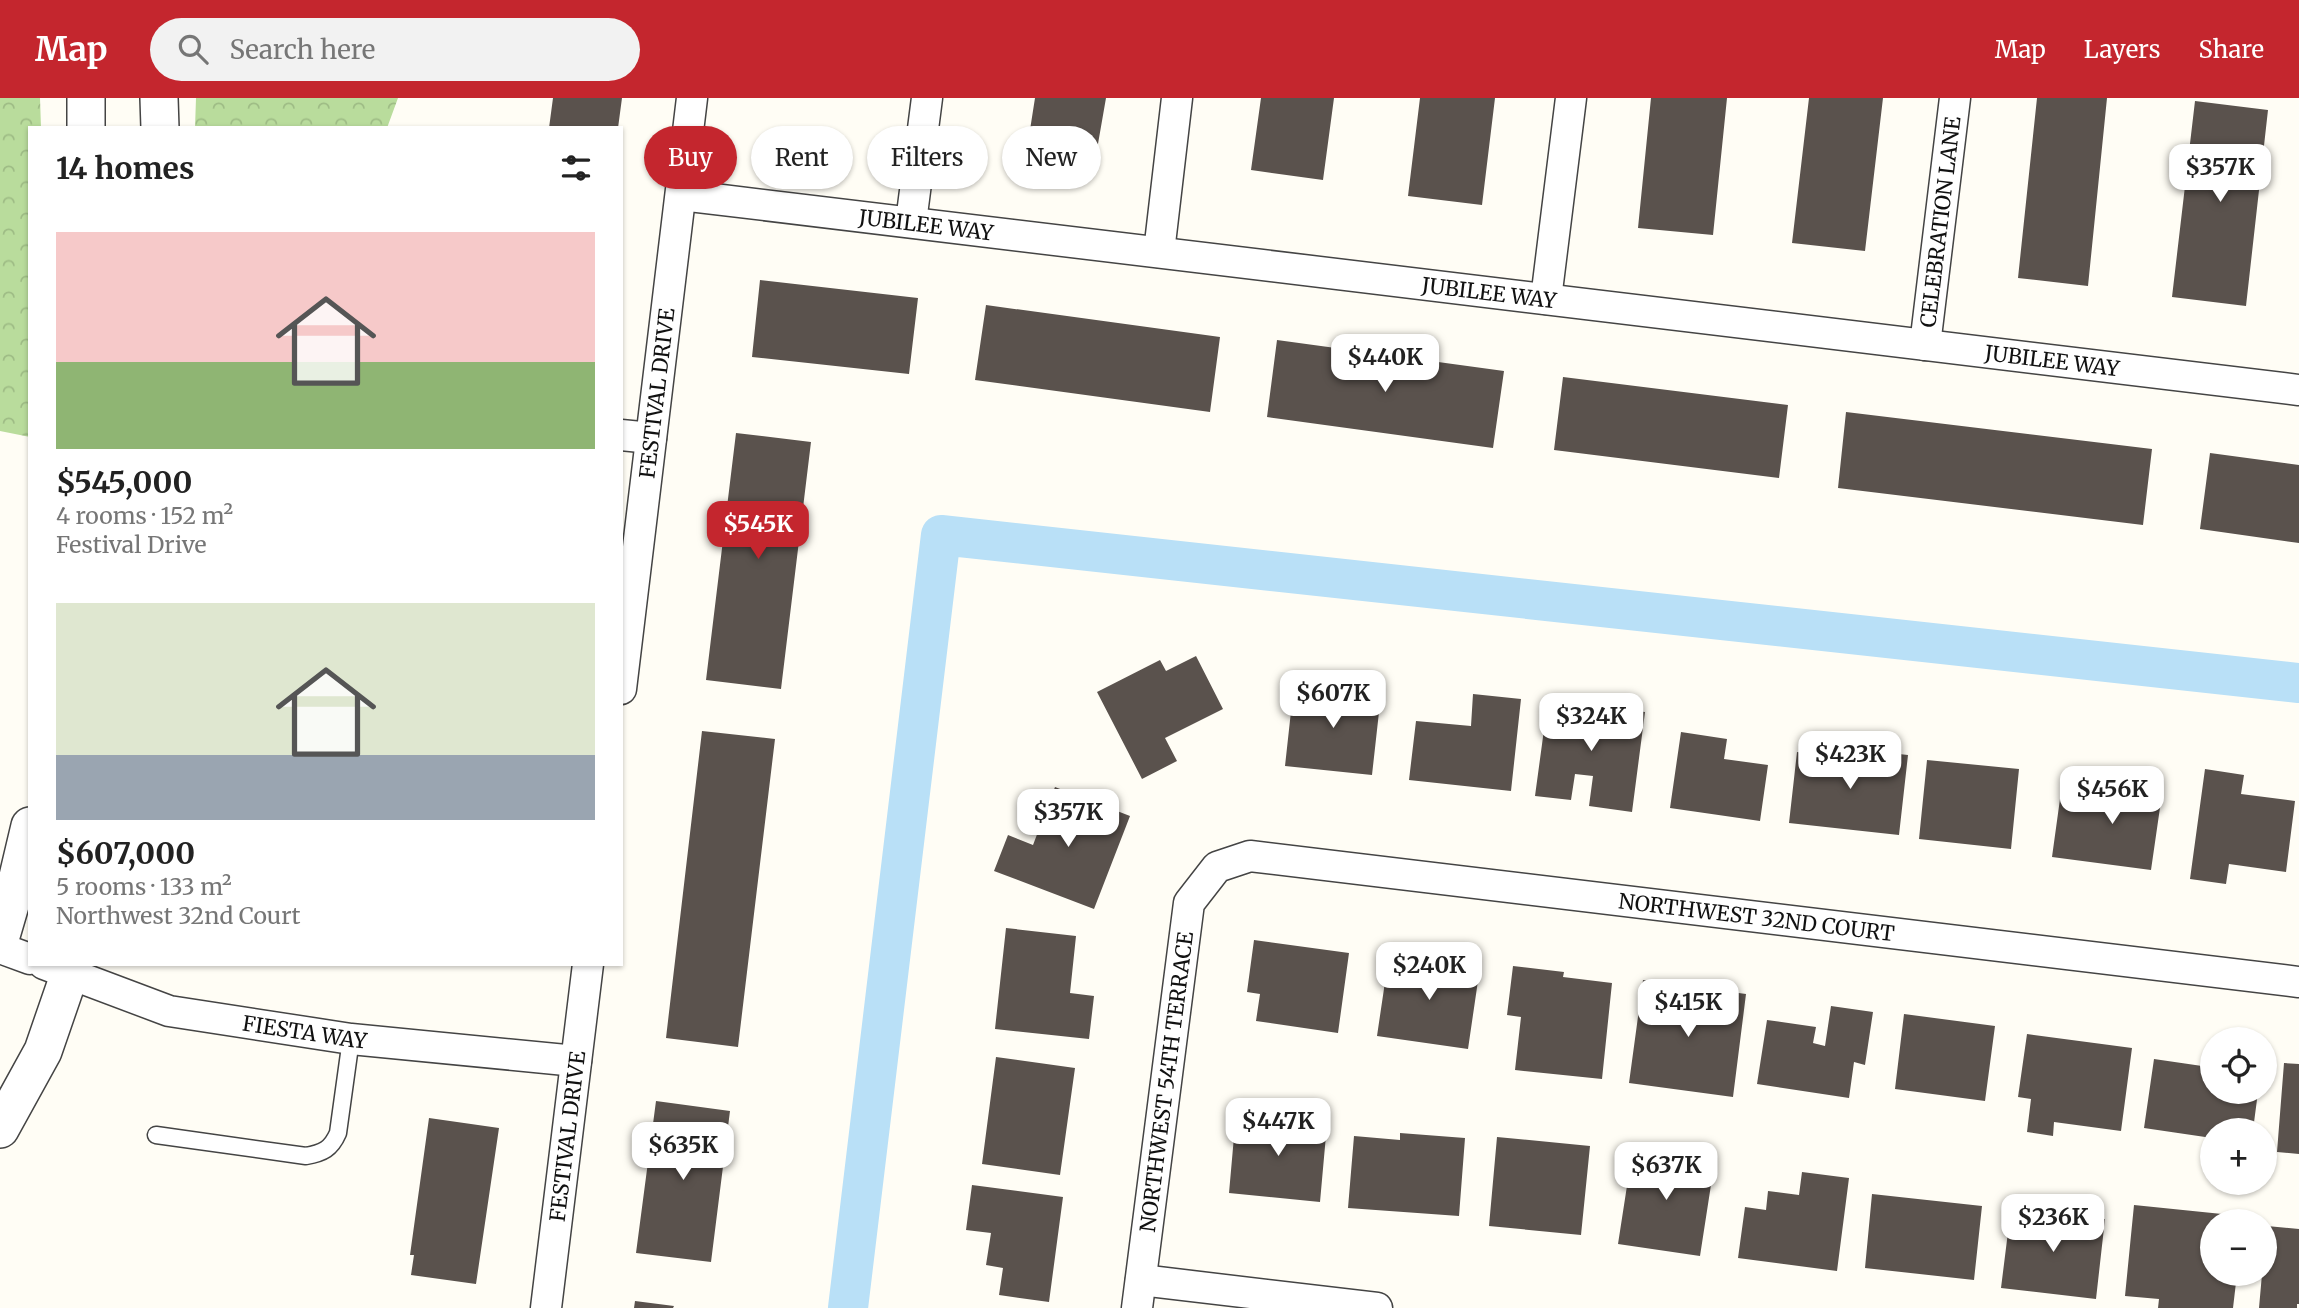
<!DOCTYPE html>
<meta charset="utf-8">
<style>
:root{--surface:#fff;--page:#f2f2f2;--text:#222;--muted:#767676;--accent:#c4262e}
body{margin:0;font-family:Merriweather,serif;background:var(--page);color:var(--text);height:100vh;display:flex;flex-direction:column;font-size:26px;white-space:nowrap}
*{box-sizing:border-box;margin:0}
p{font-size:23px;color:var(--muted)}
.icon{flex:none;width:38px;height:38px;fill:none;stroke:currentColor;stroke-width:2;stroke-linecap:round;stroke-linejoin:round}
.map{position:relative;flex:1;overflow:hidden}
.details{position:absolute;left:28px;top:28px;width:595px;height:840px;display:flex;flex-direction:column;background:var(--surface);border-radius:0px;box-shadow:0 2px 5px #0004}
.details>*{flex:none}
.banner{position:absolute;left:644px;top:28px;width:665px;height:63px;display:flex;gap:14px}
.fabs{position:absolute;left:2200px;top:929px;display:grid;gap:14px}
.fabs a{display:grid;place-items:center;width:77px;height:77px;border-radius:50%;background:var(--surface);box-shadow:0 2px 5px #0004;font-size:35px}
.price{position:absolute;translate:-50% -60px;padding:0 16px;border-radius:14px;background:#fff;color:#222;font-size:23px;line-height:46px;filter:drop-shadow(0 2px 4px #0008)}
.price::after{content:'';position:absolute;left:50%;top:42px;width:21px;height:16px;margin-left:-10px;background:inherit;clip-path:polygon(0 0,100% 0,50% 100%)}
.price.current{background:var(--accent);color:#fff}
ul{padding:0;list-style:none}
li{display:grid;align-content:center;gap:14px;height:371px;padding:0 28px}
li span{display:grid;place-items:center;height:217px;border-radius:0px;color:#555}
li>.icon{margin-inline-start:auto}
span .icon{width:126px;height:126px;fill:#fffc;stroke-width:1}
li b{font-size:30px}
h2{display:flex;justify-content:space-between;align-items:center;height:84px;padding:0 28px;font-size:30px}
.tag{padding:0 24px;border-radius:32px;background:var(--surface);box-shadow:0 2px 5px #0004;font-size:24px;line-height:63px}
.tag.current{background:var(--accent);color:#fff}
header{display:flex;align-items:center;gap:42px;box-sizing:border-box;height:98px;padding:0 35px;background:var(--accent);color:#fff}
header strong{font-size:33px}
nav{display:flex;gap:38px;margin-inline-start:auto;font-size:24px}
.search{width:490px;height:63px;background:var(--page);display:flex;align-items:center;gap:18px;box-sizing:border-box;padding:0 24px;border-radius:38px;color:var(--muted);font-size:26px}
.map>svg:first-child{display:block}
.forest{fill:url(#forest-crowns)}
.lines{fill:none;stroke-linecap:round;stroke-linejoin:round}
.canal{stroke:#b9e0f7;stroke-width:40}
.building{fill:#5a524d}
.service-casing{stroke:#444;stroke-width:19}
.minor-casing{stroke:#444;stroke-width:33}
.tertiary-casing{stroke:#444;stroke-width:40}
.service{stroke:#fff;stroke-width:16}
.minor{stroke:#fff;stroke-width:30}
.tertiary{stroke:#fff;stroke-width:37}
.labels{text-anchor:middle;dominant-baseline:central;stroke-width:7;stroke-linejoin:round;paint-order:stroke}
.street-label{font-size:21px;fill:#111;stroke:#fff}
</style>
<header>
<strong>Map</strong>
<div class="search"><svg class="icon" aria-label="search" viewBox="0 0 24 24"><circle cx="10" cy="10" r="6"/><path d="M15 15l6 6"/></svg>Search here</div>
<nav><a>Map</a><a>Layers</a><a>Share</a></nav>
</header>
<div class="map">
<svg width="2299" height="1210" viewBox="0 0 2299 1210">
<defs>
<pattern id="forest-crowns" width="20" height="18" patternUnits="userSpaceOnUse" patternTransform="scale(1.75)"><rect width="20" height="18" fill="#b9dc9c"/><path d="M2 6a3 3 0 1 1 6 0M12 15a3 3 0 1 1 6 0" fill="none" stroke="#9ebc85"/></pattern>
</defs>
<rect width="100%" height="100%" fill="#fffdf5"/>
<!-- forest -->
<path class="forest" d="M 0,0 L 40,0 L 41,30 L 30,30 L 30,339 L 0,333 Z
M 196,0 L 398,0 L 387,30 L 195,30 Z"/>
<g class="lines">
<!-- canal -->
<path class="canal" d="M 848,1210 L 941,437 L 2299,585"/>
</g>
<!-- building -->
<path class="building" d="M 553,0 L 622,0 L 618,30 L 549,30 Z
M 1035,0 L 1106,0 L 1095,63 L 1027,51 Z
M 1261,0 L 1334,0 L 1323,82 L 1251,72 Z
M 1420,0 L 1495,0 L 1482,107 L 1408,98 Z
M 1651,0 L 1727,0 L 1713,137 L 1638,130 Z
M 1809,0 L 1883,0 L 1865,153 L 1792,145 Z
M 2037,0 L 2107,0 L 2088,188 L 2018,180 Z
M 2195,3 L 2268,12 L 2246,208 L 2172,199 Z
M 760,182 L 918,200 L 909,276 L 752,259 Z
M 986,207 L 1220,239 L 1210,314 L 975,282 Z
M 1277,242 L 1504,273 L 1493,350 L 1267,319 Z
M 1563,279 L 1788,307 L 1779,380 L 1554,352 Z
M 1846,314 L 2152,351 L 2143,427 L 1838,390 Z
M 736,335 L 811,344 L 781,591 L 706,582 Z
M 2210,355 L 2299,367 L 2299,445 L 2200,431 Z
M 1196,558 L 1223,611 L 1165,640 L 1177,663 L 1142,681 L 1097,594 L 1160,562 L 1166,573 Z
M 1294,586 L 1381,596 L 1372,677 L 1285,668 Z
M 1473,596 L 1521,601 L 1511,693 L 1409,682 L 1416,623 L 1471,628 Z
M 1548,602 L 1645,614 L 1632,714 L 1589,708 L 1593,678 L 1575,676 L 1571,702 L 1535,698 Z
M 702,633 L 775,641 L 738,949 L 666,940 Z
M 1681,634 L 1727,641 L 1724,661 L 1768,667 L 1760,723 L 1670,710 Z
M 1844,650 L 1908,657 L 1899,737 L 1789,725 L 1797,654 L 1843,660 Z
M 1927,662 L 2019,671 L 2011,751 L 1919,741 Z
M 2205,671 L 2244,677 L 2241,696 L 2295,703 L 2286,774 L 2229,766 L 2226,786 L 2190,781 Z
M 2118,676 L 2164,682 L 2151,772 L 2052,759 L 2060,701 L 2113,709 Z
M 1055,689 L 1130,718 L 1094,811 L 994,773 L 1008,737 L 1033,747 Z
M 1006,830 L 1076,838 L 1070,895 L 1094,898 L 1089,941 L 995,931 Z
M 1254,842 L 1349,855 L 1338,935 L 1256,923 L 1260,896 L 1247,894 Z
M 1389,857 L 1480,869 L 1468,951 L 1377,938 Z
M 1513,868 L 1564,874 L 1563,879 L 1612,885 L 1602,981 L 1515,972 L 1521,919 L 1507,917 Z
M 1643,882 L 1746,896 L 1733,999 L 1629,985 Z
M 1831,908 L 1873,914 L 1865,967 L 1854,964 L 1849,1000 L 1757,986 L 1767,922 L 1816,929 L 1813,945 L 1825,948 Z
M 1904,916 L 1995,928 L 1985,1003 L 1895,991 Z
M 2027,936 L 2132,950 L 2121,1033 L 2054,1024 L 2053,1038 L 2027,1034 L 2031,1001 L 2018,999 Z
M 996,959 L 1075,970 L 1060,1077 L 982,1066 Z
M 2204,959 L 2212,960 L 2212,994 L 2258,994 L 2253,1032 L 2212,1032 L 2212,1040 L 2144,1030 L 2154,961 L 2202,968 Z
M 2284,965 L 2299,966 L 2299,1056 L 2277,1054 Z
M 656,1003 L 730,1013 L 711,1164 L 636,1155 Z
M 1236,1016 L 1327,1026 L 1320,1104 L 1229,1095 Z
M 429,1020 L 499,1030 L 476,1186 L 411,1177 L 414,1157 L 410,1157 Z
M 1400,1035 L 1465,1040 L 1459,1118 L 1348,1110 L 1354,1038 L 1400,1042 Z
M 1497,1039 L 1590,1048 L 1581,1137 L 1489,1128 Z
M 1633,1049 L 1715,1061 L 1700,1158 L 1618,1146 Z
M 1802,1074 L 1849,1080 L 1837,1173 L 1738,1160 L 1745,1109 L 1766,1112 L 1768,1093 L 1799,1097 Z
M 972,1087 L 1063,1099 L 1049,1204 L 999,1197 L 1003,1170 L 986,1167 L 991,1135 L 966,1132 Z
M 1872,1096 L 1982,1108 L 1974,1182 L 1865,1170 Z
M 2134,1107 L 2222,1116 L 2221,1124 L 2212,1124 L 2212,1176 L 2237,1176 L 2233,1210 L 2158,1210 L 2159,1201 L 2125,1198 Z
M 2011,1110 L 2105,1121 L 2096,1201 L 2001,1190 Z
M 2267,1128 L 2299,1131 L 2299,1206 L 2297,1206 L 2297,1210 L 2259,1210 L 2262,1176 L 2264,1176 Z
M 635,1203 L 674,1208 L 673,1210 L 634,1210 Z"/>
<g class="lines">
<defs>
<path id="service" d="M 156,1037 L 306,1058 C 323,1055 331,1051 338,1035 L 351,941"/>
<g id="minor">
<path id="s1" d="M 681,97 L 2299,292"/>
<path d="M 911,124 L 927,0"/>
<path d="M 1159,154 L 1177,0"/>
<path d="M 1546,201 L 1571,0"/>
<path id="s2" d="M 1925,247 L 1955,0"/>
<path d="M 621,337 L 651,340"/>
<path id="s3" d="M 621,591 L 692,0"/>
<path d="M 0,850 L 30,861"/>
<path id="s4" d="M 44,866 L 169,913 L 351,941 L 576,963"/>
<path d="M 1141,1182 L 1377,1210"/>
<path id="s5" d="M 546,1210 L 588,866"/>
<path id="s6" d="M 1137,1210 L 1189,805 L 1217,769 L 1250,758 L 2299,884"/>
</g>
<path id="tertiary" d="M 86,0 L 86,30
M 159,0 L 160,30
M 0,841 L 17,783 L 30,728
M 0,1031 L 43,953 L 73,866"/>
</defs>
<!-- service casing -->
<use href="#service" class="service-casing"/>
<!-- minor casing -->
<use href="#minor" class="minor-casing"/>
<!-- tertiary casing -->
<use href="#tertiary" class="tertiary-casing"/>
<!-- service -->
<use href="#service" class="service"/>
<!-- minor -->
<use href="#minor" class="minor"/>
<!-- tertiary -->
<use href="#tertiary" class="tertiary"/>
</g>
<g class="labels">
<!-- street labels -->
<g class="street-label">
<text stroke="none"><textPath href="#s2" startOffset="124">CELEBRATION LANE</textPath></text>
<text stroke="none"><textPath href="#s1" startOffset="247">JUBILEE WAY</textPath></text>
<text stroke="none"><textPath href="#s1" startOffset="814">JUBILEE WAY</textPath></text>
<text stroke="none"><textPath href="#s1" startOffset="1381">JUBILEE WAY</textPath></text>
<text stroke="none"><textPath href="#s3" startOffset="298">FESTIVAL DRIVE</textPath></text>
<text stroke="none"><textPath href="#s6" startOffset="999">NORTHWEST 32ND COURT</textPath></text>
<text stroke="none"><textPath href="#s4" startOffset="271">FIESTA WAY</textPath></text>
<text stroke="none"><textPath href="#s6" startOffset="228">NORTHWEST 54TH TERRACE</textPath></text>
<text stroke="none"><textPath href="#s5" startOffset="173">FESTIVAL DRIVE</textPath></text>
</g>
</g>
</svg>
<div class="fabs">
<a><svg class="icon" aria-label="locate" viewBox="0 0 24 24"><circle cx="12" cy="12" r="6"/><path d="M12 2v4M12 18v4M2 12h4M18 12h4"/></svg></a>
<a>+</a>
<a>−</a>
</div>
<b class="price" style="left:2220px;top:106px">$357K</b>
<b class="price" style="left:1385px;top:296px">$440K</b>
<b class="price current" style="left:758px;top:463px">$545K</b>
<b class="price" style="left:1333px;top:632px">$607K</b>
<b class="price" style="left:1591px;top:655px">$324K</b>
<b class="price" style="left:1850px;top:693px">$423K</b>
<b class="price" style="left:2112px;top:728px">$456K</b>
<b class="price" style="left:1068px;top:751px">$357K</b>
<b class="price" style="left:1429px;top:904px">$240K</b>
<b class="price" style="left:1688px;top:941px">$415K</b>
<b class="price" style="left:1278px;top:1060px">$447K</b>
<b class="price" style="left:683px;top:1084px">$635K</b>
<b class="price" style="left:1666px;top:1104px">$637K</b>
<b class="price" style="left:2053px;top:1156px">$236K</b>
<div class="banner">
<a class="tag current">Buy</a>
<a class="tag">Rent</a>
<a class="tag">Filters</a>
<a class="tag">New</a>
</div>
<section class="details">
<h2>14 homes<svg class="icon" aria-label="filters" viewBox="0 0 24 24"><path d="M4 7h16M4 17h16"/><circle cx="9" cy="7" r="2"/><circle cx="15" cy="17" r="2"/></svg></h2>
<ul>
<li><span style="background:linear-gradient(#f6c9c9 60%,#8fb573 0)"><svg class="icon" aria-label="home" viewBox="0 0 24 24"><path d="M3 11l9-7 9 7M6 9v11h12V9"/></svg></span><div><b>$545,000</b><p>4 rooms · 152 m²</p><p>Festival Drive</p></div></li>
<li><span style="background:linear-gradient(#dfe7d0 70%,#9aa5b1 0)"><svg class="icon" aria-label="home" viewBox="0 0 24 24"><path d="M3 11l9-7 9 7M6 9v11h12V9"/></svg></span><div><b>$607,000</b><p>5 rooms · 133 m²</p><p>Northwest 32nd Court</p></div></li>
</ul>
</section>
</div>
